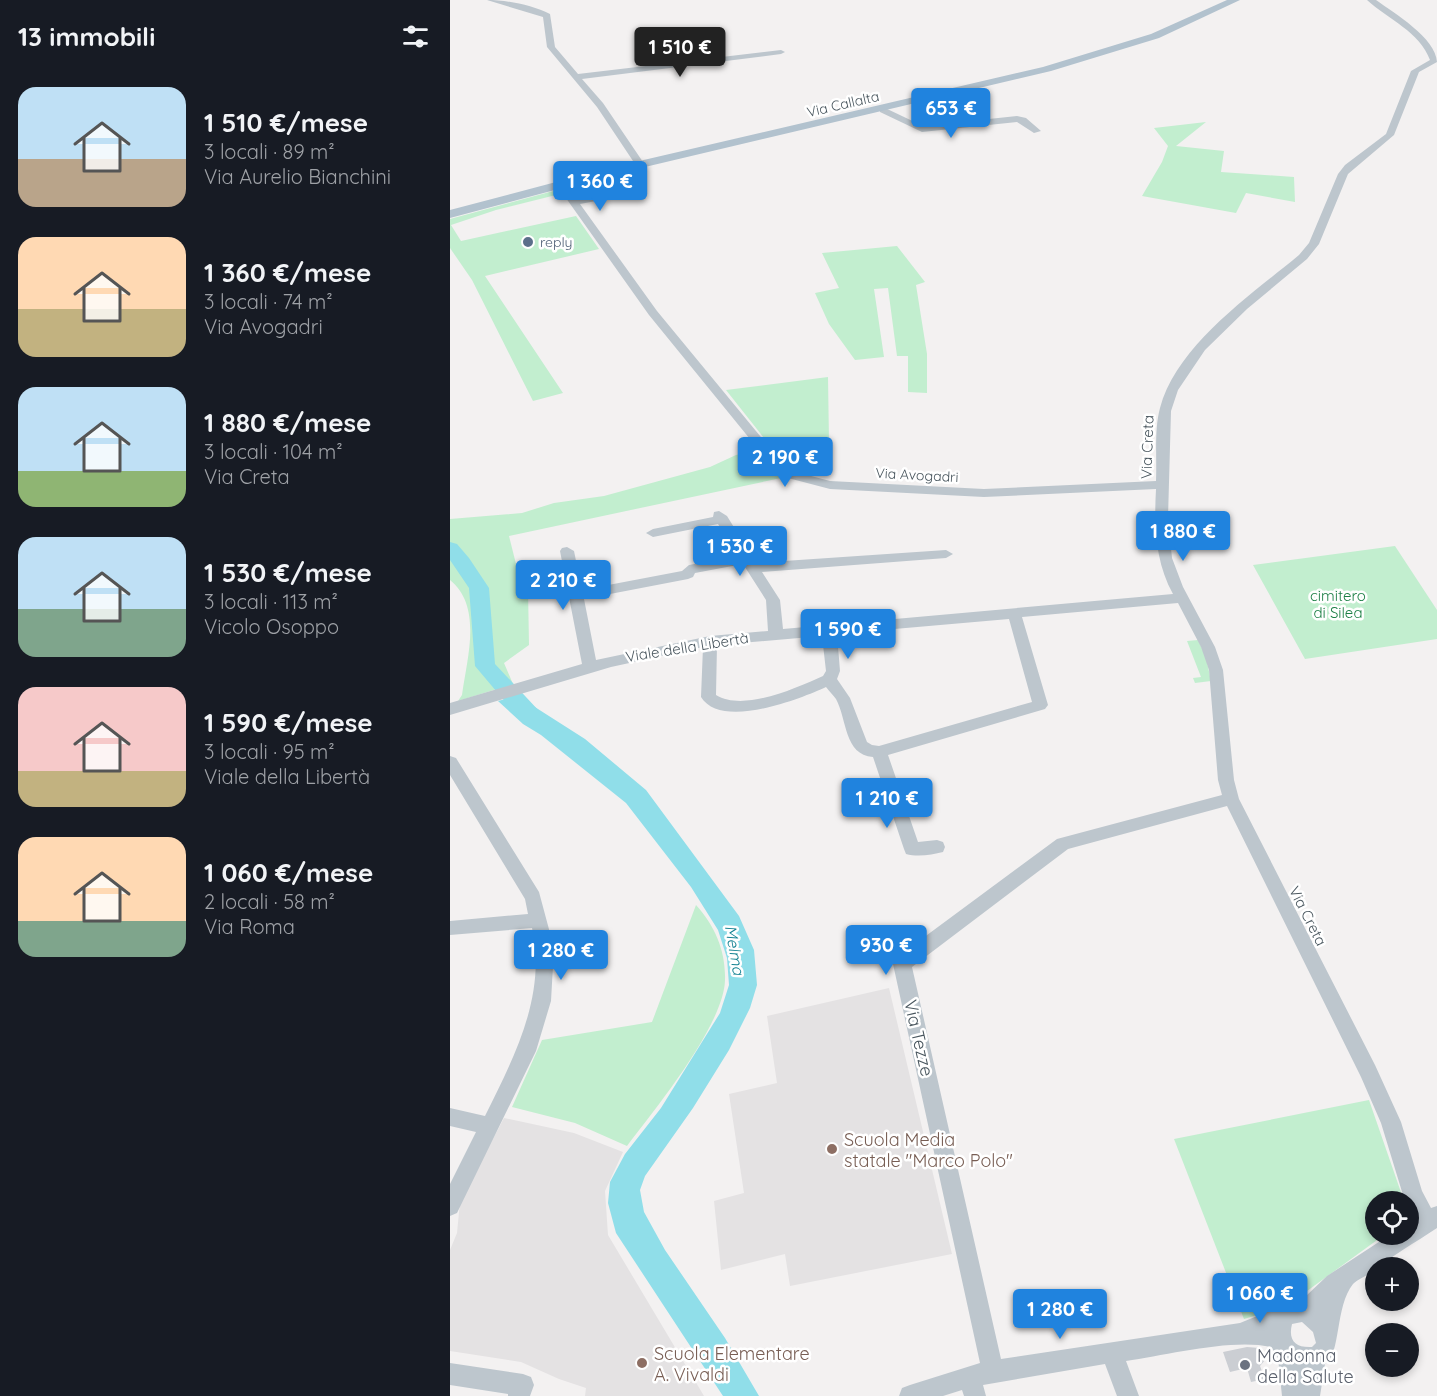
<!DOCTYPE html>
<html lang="it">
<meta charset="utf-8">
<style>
:root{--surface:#171b24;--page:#20242c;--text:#f1f3f6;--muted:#9ea1a6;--accent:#2083de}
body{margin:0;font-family:Quicksand,sans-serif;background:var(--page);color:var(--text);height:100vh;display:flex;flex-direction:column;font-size:22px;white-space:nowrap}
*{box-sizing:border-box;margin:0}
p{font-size:20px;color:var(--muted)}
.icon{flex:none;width:33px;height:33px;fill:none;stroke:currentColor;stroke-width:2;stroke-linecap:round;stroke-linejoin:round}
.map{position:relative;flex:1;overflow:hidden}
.panel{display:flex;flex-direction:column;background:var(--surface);width:450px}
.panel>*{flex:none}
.controls{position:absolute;left:915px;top:1191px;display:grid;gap:12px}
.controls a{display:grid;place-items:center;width:54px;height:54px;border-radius:50%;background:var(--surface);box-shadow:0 3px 9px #0003;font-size:30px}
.price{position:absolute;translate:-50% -51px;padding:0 14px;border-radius:6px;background:var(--accent);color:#fff;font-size:20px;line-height:39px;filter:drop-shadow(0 2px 3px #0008)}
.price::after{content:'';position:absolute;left:50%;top:36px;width:18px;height:14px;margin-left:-9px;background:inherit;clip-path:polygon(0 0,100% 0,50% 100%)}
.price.on{background:#222;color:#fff}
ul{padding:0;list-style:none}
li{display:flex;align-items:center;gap:18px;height:150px;padding:0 18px}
li span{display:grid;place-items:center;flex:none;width:168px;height:120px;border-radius:18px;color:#555}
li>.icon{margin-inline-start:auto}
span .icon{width:72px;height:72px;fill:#fffc;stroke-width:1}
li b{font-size:26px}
h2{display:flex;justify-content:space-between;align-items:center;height:72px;padding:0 18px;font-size:26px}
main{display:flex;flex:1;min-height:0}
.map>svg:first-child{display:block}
.education{fill:#e4e2e3}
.green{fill:#c2eecf}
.water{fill:#90dee9}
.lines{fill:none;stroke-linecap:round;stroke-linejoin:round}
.river{fill:#90dee9;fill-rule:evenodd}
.building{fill:#cbced3}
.minor{fill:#bdc6cd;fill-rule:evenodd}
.major{fill:#b2c2ce;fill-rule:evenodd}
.service-dot{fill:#5c6f8a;stroke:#fff;stroke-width:2}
.education-dot{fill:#8d6e63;stroke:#fff;stroke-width:2}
.worship-dot{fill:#6b7280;stroke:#fff;stroke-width:2}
.labels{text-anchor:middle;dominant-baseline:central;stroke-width:5;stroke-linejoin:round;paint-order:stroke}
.far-street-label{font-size:14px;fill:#49565e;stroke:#fff}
.far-service-label{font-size:14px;fill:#4e5e75;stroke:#fff;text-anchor:start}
.street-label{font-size:15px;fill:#49565e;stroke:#fff}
.park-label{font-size:15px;fill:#1b7e44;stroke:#fff}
.water-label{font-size:16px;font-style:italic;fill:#128191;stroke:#fff}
.near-street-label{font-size:18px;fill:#49565e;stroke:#fff}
.near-education-label{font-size:18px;fill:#785e54;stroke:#fff;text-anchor:start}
.near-worship-label{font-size:18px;fill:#5b616d;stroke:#fff;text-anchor:start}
</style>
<main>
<section class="panel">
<h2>13 immobili<svg class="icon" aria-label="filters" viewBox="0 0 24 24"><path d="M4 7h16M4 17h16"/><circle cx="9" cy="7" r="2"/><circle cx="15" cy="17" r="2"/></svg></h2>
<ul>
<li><span style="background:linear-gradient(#bfe0f5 60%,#b9a48a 0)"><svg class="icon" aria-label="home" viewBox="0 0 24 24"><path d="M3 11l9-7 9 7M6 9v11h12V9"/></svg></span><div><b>1 510 €/mese</b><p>3 locali · 89 m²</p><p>Via Aurelio Bianchini</p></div></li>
<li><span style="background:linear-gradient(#ffd9b3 60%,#c2b280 0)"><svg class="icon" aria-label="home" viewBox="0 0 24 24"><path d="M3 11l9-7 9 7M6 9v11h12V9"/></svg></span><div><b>1 360 €/mese</b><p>3 locali · 74 m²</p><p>Via Avogadri</p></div></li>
<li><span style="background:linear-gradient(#bfe0f5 70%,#8fb573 0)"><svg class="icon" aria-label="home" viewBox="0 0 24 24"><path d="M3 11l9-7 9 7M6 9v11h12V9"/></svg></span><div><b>1 880 €/mese</b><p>3 locali · 104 m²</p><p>Via Creta</p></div></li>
<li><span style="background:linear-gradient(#bfe0f5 60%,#7fa58c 0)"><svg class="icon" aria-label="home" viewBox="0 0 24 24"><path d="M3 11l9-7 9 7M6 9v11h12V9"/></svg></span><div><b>1 530 €/mese</b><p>3 locali · 113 m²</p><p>Vicolo Osoppo</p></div></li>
<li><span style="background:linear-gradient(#f6c9c9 70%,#c2b280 0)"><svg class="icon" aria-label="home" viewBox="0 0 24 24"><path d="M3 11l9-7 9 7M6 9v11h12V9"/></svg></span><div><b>1 590 €/mese</b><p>3 locali · 95 m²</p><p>Viale della Libertà</p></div></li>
<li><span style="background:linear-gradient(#ffd9b3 70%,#7fa58c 0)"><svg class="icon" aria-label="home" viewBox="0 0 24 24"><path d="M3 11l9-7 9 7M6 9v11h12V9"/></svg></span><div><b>1 060 €/mese</b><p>2 locali · 58 m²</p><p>Via Roma</p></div></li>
</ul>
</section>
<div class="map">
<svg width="987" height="1396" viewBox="0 0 987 1396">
<rect width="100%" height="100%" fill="#f3f1f1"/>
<!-- education -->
<path class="education" d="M 439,988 L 502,1254 L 340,1286 L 335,1254 L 271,1270 L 264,1201 L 294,1193 L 279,1094 L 327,1083 L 317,1016 Z
M 54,1118 L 124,1133 L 173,1152 L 155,1191 L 158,1235 L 254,1396 L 135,1396 L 136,1388 L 109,1379 L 71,1362 L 0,1351 L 0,1250 L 7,1233 L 10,1202 Z"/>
<!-- green -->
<path class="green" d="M 756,122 L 726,146 L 774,151 L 771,172 L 844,177 L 845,202 L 796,193 L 786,213 L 692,196 L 712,162 L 718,146 L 704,128 Z
M 107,190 L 110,194 L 46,210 L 1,225 L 11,241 L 126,216 L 149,249 L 35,276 L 113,393 L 83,401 L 22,280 L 0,248 L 0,219 Z
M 447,246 L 475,282 L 466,285 L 477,354 L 477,393 L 458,392 L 458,356 L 447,356 L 438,288 L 424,289 L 434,357 L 405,360 L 379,324 L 365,293 L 389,288 L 372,253 Z
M 378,377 L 379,442 L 369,442 L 337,467 L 276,390 Z
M 307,450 L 331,478 L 59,536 L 69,576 L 78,589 L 79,645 L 54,663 L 63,684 L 8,701 L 12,695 C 17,658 33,607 0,580 L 0,519 L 72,513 L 104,503 L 154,496 L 260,467 L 286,455 Z
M 945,546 L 987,610 L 987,639 L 855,659 L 803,565 Z
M 748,640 L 756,657 L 761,681 L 745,683 L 743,678 L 751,677 L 737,641 Z
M 246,905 C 265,926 276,951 275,980 C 274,1025 205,1109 177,1146 L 125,1123 L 62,1107 L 92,1040 L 202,1022 Z
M 919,1100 L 954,1201 L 926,1202 L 926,1234 L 934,1235 L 835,1307 L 794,1319 L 724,1139 Z"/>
<!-- water -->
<path class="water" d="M 71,695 L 77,702 L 135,739 L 196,790 L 289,916 L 304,950 L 307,985 L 300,1008 L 279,1050 L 243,1108 L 195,1176 L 190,1190 L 194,1212 L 215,1250 L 275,1338 L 309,1396 L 273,1396 L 166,1233 L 158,1203 L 160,1182 L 175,1154 L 211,1108 L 270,1013 L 279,985 L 277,958 L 268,930 L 241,887 L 176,803 L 91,735 L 73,724 L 48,701 Z"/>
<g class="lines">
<!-- river -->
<path class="river" d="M 0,542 L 7,544 L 19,558 L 39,588 L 45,664 L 90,712 L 93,718 L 90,724 L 82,726 L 74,724 L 25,666 L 19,588 L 0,560 Z"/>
</g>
<!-- building -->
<path class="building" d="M 797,1347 L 809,1348 L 813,1352 L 815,1360 L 810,1366 L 815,1379 L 801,1382 L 797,1368 L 780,1372 L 773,1352 Z"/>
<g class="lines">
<!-- minor -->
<path class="minor" d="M 37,0 C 57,0 82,5 100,14 L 105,47 L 128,74 L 331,50 L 335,52 L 331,54 L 132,79 L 153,103 L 195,165 L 190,168 L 187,167 L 147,107 L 97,47 L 93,17 Z
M 917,0 L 926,0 C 944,13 986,38 987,62 L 969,72 L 944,135 L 898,174 L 869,244 L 857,259 L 797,309 L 755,350 L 728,390 L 721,411 L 718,518 L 722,558 L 733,587 L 765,647 L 773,670 L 784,780 L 789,799 L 925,1065 L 951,1122 L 972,1191 L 981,1208 L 987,1206 L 987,1228 C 966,1242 940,1257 923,1271 C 917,1276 908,1279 903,1284 C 885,1306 891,1355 875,1364 L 870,1396 L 832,1396 L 828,1358 L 821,1347 C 783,1338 717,1355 676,1361 L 689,1396 L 667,1396 L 655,1364 L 533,1385 L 536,1396 L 514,1396 L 512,1390 L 493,1396 L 449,1396 L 452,1388 L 460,1385 L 530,1363 L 443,964 L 446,958 L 607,839 L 772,795 L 768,780 L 759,670 L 751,647 L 728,603 L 572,617 L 598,705 L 595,709 L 438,755 L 468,842 L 487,840 L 493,842 L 495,847 L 493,852 C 482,855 467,857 456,854 L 454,849 L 423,757 C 394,755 397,719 386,699 C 383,695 379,691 376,687 C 350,699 271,730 251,697 L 253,647 L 161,667 L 0,715 L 0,703 L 132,664 L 110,551 L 112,548 L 117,547 L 124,551 L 132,590 L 232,571 L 239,565 L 288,556 L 268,524 L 203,537 L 196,533 L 203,529 L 263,517 L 264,512 L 269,511 L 277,516 L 306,563 L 496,550 L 503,554 L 496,558 L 312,572 L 330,600 L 333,629 L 723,594 C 705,561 704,526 706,489 L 534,497 L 380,489 L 338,478 L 326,471 L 199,315 L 106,184 L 114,182 L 126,199 L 173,192 L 173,196 L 130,204 L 207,311 L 334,465 L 346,472 L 380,481 L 534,489 L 706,481 C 707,458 704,430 710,408 C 727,345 801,295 849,255 L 859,243 L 888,174 L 895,165 L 936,134 L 961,71 L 980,60 C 970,32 938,19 917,0 ZM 293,564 L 316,600 L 318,631 L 260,636 L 146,660 L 134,599 L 238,579 L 243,577 L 245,573 ZM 559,619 L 582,702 L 429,746 L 422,745 L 417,742 L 400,698 L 387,679 L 390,671 L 387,634 ZM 372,636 L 376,671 L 373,676 C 346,688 294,712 266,695 L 267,645 ZM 777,806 L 911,1077 L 931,1123 L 953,1195 L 955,1202 L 958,1202 L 958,1208 L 964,1219 L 958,1223 L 958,1234 L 941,1234 L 877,1276 L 856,1296 L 790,1323 L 551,1359 L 462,967 L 618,849 ZM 852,1322 L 863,1332 L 866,1343 L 862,1347 C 845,1348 838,1340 842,1324 Z
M 433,107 L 473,126 L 567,116 L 576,118 L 591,131 L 584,133 L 567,122 L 472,132 L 430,112 L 430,108 Z
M 0,756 L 6,758 L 89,892 L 104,948 L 101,1001 L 86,1051 L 7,1213 L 0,1216 L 0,1184 L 26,1132 L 0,1126 L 0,1108 L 35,1116 C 64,1057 97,996 82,928 L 0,935 L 0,921 L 78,914 L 75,899 L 0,775 Z
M 0,1363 L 73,1374 L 81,1377 L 84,1385 L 80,1396 L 58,1396 L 58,1394 L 0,1385 Z"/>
<!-- major -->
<path class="major" d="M 777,0 L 790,0 L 709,38 L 601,71 L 157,176 L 0,218 L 0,210 L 155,169 L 593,67 L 701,34 Z"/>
</g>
<!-- markers -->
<circle class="service-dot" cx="78" cy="242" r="6"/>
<g class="education-dot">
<circle cx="382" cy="1149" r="6"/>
<circle cx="192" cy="1363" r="6"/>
</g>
<circle class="worship-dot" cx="795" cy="1365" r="6"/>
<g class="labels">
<!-- far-street labels -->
<g class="far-street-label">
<text transform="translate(393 104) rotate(-13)">Via Callalta</text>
<text transform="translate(467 475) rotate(3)">Via Avogadri</text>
</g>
<!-- far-service labels -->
<g class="far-service-label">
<text x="90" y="242">reply</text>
</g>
<!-- street labels -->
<g class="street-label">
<text transform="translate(697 447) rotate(-88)">Via Creta</text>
<text transform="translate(237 647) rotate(-9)">Viale della Libertà</text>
<text transform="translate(858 916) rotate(63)">Via Creta</text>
</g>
<!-- park labels -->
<g class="park-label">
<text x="888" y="595">cimitero<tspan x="888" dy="17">di Silea</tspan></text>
</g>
<!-- water labels -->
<g class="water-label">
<text transform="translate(285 950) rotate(80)">Melma</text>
</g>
<!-- near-street labels -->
<g class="near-street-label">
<text transform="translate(469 1038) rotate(77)">Via Tezze</text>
</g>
<!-- near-education labels -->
<g class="near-education-label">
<text x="394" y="1139">Scuola Media<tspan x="394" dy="21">statale "Marco Polo"</tspan></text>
<text x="204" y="1353">Scuola Elementare<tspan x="204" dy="21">A. Vivaldi</tspan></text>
</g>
<!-- near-worship labels -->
<g class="near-worship-label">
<text x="807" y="1355">Madonna<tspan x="807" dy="21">della Salute</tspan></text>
</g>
</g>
</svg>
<div class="controls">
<a><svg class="icon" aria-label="locate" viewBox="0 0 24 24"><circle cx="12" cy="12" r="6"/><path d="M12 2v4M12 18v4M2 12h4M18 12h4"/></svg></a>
<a>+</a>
<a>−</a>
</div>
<b class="price on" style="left:230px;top:78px">1 510 €</b>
<b class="price" style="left:501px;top:139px">653 €</b>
<b class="price" style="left:150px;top:212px">1 360 €</b>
<b class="price" style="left:335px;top:488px">2 190 €</b>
<b class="price" style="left:733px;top:562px">1 880 €</b>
<b class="price" style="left:290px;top:577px">1 530 €</b>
<b class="price" style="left:113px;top:611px">2 210 €</b>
<b class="price" style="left:398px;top:660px">1 590 €</b>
<b class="price" style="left:437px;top:829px">1 210 €</b>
<b class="price" style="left:436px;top:976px">930 €</b>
<b class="price" style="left:111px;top:981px">1 280 €</b>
<b class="price" style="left:810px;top:1324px">1 060 €</b>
<b class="price" style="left:610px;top:1340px">1 280 €</b>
</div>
</main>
